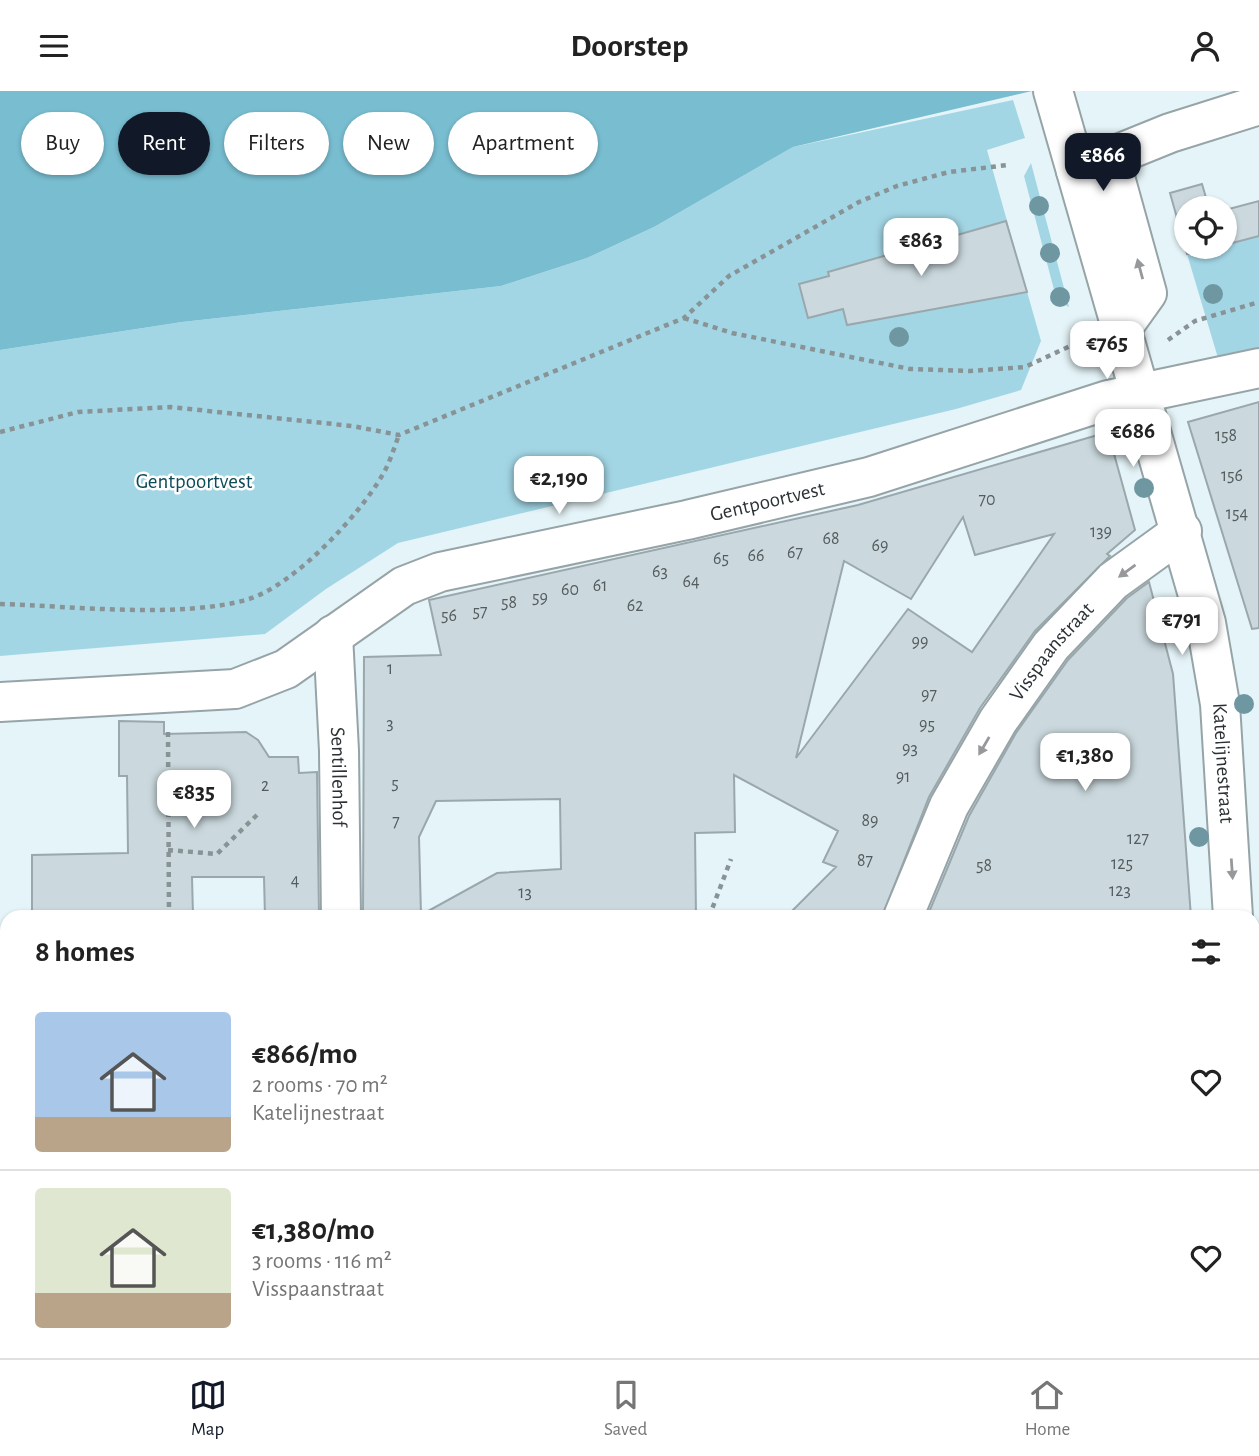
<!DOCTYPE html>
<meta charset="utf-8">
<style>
:root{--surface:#fff;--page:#f6f6f6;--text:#222;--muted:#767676;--line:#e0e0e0;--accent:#111827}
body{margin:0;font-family:"Alegreya Sans",sans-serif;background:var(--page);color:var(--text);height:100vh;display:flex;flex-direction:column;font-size:26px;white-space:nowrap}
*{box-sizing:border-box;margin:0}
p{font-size:23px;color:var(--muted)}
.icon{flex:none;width:38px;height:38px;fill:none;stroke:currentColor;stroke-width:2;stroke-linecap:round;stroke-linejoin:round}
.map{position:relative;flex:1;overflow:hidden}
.drawer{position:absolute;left:0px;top:819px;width:1260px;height:448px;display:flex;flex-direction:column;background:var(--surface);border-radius:21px 21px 0 0;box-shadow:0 2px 5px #0004}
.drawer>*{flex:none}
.hud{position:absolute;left:21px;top:21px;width:700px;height:63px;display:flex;gap:14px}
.controls{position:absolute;left:1174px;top:105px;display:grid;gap:14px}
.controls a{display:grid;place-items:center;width:63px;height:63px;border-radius:50%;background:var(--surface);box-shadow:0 2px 5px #0004;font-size:35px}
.price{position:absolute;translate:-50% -60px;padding:0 16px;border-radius:14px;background:#fff;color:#222;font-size:23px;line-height:46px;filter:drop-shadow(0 2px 4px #0008)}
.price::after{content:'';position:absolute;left:50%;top:42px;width:21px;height:16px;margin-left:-10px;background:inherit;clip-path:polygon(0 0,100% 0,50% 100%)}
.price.selected{background:var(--accent);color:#fff}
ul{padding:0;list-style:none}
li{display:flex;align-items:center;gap:21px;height:175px;padding:0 35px}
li+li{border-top:2px solid var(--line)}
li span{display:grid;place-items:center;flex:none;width:196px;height:140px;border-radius:7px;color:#555}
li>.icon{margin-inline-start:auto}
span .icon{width:84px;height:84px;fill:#fffc;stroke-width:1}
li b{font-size:30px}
h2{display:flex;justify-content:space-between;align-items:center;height:84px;padding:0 35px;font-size:30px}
.pill{padding:0 24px;border-radius:32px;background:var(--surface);box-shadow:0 2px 5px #0004;font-size:24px;line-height:63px}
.pill.selected{background:var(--accent);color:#fff}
header{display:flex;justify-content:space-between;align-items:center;height:91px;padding:0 35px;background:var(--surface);font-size:32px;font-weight:600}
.menu{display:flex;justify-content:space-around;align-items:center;height:98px;border-top:2px solid var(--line);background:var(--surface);font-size:19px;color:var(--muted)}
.menu a{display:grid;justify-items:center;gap:4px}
.menu .selected{color:var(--accent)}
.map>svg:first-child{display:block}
.green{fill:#a3d6e5}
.water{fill:#78bdd0}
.building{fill:#cbd9de;stroke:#9aa7ac;stroke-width:2;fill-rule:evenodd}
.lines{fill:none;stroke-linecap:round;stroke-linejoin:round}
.minor-casing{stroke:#96a4a8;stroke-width:42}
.path{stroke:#889396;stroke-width:4.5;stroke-dasharray:5 5;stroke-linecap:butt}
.minor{stroke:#fff;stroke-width:38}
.tree{fill:#6e97a1}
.oneway{fill:#96989a}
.labels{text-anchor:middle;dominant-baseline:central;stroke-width:5;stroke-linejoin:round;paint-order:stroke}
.number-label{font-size:18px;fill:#545c5e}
.park-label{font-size:21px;fill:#0d4b59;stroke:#fff}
.street-label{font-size:21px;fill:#2c3234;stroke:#fff}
</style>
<header><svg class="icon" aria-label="menu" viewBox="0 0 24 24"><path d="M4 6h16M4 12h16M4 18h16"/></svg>Doorstep<svg class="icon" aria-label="person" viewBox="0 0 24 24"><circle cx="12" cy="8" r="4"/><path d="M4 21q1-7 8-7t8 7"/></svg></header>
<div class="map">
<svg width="1259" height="1267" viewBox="0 0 1259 1267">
<rect width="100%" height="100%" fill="#e5f4f8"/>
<!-- green -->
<path class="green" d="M 1013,9 L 1025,47 L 987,59 L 1041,250 L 1021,299 L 956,318 L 398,452 L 326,498 L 265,543 L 0,565 L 0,259 L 182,231 L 501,195 L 587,167 L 654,136 L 793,56 Z
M 1031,72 L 1069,216 L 1057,210 L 1024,85 Z
M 1259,145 L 1259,259 L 1218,267 L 1187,163 Z"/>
<!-- water -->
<path class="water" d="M 0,0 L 1032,0 L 793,56 L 654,136 L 587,167 L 501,195 L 182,231 L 0,259 Z"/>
<!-- building -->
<path class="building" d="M 1202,93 L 1209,117 L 1186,117 L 1186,156 L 1217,156 L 1187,163 L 1170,102 Z
M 1259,110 L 1259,145 L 1225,154 L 1225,119 Z
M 1006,130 L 1027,201 L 847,234 L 843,218 L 808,227 L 799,193 L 829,185 L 828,181 Z
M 1259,311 L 1259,537 L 1252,538 L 1188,331 Z
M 1108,341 L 1135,439 L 1107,463 L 1110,465 L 1035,540 L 980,617 L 929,706 L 882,826 L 786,826 L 836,776 L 823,771 L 838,740 L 734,684 L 735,741 L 695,742 L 696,826 L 363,826 L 364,566 L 441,564 L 429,509 L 858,414 ZM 963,426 L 975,464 L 1054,443 L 972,561 L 908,518 L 796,667 L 844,470 L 911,508 ZM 560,708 L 561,778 L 497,782 L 421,824 L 419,746 L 436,710 Z
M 1149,491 L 1173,583 L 1191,826 L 927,826 L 969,725 L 1016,642 L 1068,569 L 1127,507 Z
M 119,630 L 164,631 L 164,643 L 246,641 L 258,649 L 269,666 L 298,666 L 299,682 L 317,681 L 319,826 L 265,826 L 264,786 L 192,786 L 193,824 L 32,826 L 32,764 L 128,762 L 127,685 L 119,685 Z"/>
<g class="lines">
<defs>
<g id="minor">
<path id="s1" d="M 1053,0 L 1206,532 L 1220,613 L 1233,826"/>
<path d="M 1110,68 L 1147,202 L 1122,237"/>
<path d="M 1076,80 L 1170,42 L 1259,14"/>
<path id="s2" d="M 333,544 L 339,660 L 341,826"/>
<path id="s3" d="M 0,611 L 235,598 L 286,578 L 404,495 L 440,481 L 687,429 L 869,386 L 1108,309 L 1259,277"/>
<path id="s4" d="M 903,826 L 949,715 L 998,630 L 1051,555 L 1113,490 L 1182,440"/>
<path d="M 1233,1260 L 1233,1267"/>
<path d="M 337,1267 L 337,1260"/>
<path d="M 705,1267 L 709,1260"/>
</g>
</defs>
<!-- minor casing -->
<use href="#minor" class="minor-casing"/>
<!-- path -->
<path class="path" d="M 684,227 L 732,242 L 910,278 L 970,280 L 1025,276 L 1081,250
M 1168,249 L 1195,230 L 1259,211
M 0,341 L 78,321 L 170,316 L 352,335 L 399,344 L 684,227 L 729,185 L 859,111 L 897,95 L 949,81 L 1008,74
M 0,513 C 71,515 183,528 249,508 C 294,494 360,424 383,383 C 390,371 394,357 399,344
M 168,641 L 169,826
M 168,759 L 217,763 L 259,722
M 709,826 L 731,768
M 903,1260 L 904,1267
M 1079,1260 L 1079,1267
M 534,1267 L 537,1260"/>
<!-- minor -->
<use href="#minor" class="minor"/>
</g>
<!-- trees -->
<g class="tree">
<circle cx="1039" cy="115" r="10"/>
<circle cx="1050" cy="162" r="10"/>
<circle cx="1213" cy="203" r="10"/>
<circle cx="1060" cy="206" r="10"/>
<circle cx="899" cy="246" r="10"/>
<circle cx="1144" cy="397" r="10"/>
<circle cx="1244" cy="613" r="10"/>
<circle cx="1199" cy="746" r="10"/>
</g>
<!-- one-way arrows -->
<defs><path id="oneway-solid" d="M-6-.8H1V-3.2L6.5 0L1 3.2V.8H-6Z" transform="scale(1.75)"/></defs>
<g class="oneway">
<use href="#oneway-solid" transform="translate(1140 178) rotate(-105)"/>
<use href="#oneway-solid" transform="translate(1127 480) rotate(144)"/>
<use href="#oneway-solid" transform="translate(984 655) rotate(120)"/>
<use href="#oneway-solid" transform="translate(1232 778) rotate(86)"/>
</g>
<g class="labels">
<!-- number labels -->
<g class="number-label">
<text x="1226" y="345">158</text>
<text x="1232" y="385">156</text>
<text x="987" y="409">70</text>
<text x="1237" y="423">154</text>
<text x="1101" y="441">139</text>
<text x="831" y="448">68</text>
<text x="880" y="455">69</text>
<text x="795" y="462">67</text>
<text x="756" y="465">66</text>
<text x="721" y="468">65</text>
<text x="660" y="481">63</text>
<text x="691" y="491">64</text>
<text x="600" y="495">61</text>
<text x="570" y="499">60</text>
<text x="540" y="507">59</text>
<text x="509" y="512">58</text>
<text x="635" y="515">62</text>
<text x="480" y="521">57</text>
<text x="449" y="525">56</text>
<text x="920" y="551">99</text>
<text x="390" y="578">1</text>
<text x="929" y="604">97</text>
<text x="390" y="633">3</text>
<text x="927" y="634">95</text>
<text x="910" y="658">93</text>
<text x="903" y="686">91</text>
<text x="395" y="693">5</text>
<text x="265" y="695">2</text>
<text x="870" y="730">89</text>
<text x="396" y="731">7</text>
<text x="1138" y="748">127</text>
<text x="865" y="770">87</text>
<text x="1122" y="773">125</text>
<text x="984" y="775">58</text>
<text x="295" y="790">4</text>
<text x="1120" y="800">123</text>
<text x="525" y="802">13</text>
</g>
<!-- park labels -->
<g class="park-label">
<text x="194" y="390">Gentpoortvest</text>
</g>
<!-- street labels -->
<g class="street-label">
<text stroke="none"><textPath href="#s3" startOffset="808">Gentpoortvest</textPath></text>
<text stroke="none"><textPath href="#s4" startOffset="306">Visspaanstraat</textPath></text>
<text stroke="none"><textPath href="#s1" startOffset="695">Katelijnestraat</textPath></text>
<text stroke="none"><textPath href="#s2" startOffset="142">Sentillenhof</textPath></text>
</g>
</g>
</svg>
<div class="controls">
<a><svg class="icon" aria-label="locate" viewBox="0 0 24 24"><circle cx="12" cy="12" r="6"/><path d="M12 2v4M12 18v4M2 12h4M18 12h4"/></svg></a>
</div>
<b class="price selected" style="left:1103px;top:102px">€866</b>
<b class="price" style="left:921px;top:187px">€863</b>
<b class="price" style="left:1107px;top:290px">€765</b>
<b class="price" style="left:1133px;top:378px">€686</b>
<b class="price" style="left:559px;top:425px">€2,190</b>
<b class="price" style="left:1182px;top:566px">€791</b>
<b class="price" style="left:1085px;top:702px">€1,380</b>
<b class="price" style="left:194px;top:739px">€835</b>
<div class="hud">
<a class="pill">Buy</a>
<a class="pill selected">Rent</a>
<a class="pill">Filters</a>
<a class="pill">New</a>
<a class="pill">Apartment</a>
</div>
<section class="drawer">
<h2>8 homes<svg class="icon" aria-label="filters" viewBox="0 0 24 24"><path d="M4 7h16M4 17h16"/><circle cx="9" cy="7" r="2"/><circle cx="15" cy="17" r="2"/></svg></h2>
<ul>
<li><span style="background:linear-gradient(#a9c7e8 75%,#b9a48a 0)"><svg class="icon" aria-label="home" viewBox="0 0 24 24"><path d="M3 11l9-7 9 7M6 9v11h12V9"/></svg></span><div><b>€866/mo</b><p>2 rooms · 70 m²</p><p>Katelijnestraat</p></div><svg class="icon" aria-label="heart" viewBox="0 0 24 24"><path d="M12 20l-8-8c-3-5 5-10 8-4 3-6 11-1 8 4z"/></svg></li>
<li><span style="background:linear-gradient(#dfe7d0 75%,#b9a48a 0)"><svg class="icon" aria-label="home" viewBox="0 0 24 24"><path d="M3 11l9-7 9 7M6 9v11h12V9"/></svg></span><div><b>€1,380/mo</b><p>3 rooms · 116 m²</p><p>Visspaanstraat</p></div><svg class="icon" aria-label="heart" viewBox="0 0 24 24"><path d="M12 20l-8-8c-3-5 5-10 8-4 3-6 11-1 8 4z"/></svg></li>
</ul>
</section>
</div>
<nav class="menu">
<a class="selected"><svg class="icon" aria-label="map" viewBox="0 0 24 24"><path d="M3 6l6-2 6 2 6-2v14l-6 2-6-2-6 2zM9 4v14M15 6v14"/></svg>Map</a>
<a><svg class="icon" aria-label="saved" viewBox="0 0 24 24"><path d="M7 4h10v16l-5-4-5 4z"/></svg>Saved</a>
<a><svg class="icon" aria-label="home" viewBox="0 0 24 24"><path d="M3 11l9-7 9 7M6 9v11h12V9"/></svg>Home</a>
</nav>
